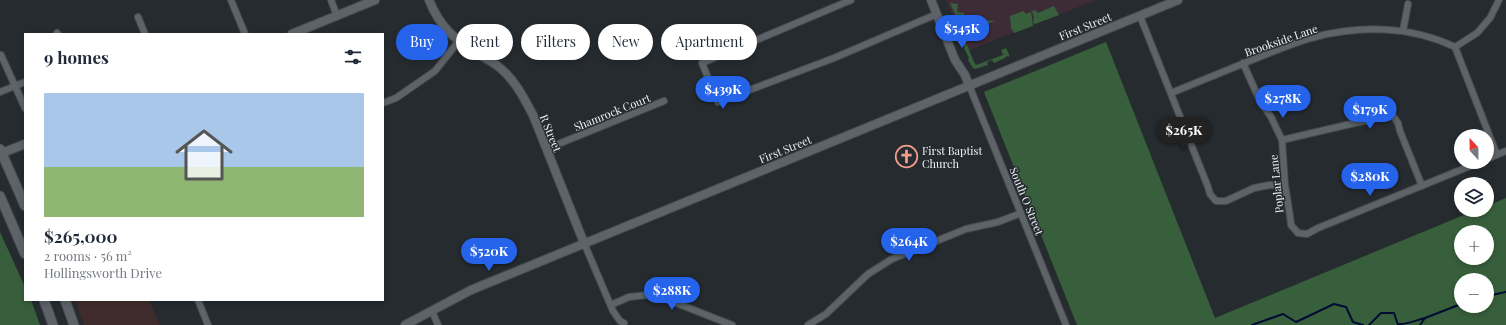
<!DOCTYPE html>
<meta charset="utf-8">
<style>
:root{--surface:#fff;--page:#f6f6f7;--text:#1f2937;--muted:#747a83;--accent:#2563eb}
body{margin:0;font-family:"Playfair Display",serif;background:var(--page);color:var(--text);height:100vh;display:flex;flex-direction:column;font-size:15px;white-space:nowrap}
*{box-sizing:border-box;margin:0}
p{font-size:13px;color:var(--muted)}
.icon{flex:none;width:22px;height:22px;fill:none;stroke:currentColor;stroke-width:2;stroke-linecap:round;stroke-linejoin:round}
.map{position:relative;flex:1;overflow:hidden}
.drawer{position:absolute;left:24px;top:33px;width:360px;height:268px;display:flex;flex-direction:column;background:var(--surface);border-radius:0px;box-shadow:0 2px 6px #0003}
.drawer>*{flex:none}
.guide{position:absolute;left:396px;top:24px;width:380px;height:36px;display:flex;gap:8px}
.needle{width:26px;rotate:338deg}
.fabs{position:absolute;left:1454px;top:129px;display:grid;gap:8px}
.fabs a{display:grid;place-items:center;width:40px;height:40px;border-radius:50%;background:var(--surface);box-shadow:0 2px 6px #0003;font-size:20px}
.price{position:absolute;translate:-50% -34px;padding:0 9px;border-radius:14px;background:var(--accent);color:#fff;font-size:13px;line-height:26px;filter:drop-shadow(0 1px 2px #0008)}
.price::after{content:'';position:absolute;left:50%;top:24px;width:12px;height:9px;margin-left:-6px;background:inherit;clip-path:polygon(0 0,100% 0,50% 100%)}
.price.on{background:#222;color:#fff}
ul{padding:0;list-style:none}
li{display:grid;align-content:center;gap:8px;height:212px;padding:0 20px}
li span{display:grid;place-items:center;height:124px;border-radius:0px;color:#555}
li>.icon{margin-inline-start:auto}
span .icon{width:72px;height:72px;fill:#fffc;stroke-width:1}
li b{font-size:17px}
h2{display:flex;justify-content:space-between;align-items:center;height:48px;padding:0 20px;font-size:17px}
.pill{padding:0 14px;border-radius:18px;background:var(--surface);box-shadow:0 2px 6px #0003;font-size:14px;line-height:36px}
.pill.on{background:var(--accent);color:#fff}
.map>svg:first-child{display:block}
.commercial{fill:#402c2d}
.education{fill:#3d2c36}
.green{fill:#385f3b;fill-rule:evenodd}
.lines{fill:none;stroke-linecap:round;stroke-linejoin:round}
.stream{stroke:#000c33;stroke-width:2}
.minor-casing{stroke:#454a4d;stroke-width:8}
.tertiary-casing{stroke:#454a4d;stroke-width:10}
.secondary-casing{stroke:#454a4d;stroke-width:11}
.minor{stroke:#5d6368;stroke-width:6}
.tertiary{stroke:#5d6368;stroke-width:8}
.secondary{stroke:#5d6368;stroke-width:9}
.labels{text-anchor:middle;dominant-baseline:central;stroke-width:3;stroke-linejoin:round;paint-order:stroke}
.street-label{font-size:11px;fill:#eff3f6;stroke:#262b30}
.poi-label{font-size:11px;fill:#eff3f6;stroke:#262b30;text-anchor:start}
</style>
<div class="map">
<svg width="1506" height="325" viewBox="0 0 1506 325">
<rect width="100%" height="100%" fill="#262b30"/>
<!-- commercial -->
<path class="commercial" d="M 75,300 L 149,300 L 160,325 L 84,325 Z"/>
<!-- education -->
<path class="education" d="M 946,0 L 1096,0 L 967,51 Z"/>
<!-- green -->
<path class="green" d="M 950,3 L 958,4 L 957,12 L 964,13 L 964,18 L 995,21 L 972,30 L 967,19 L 959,23 Z
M 1054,6 L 1059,15 L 1035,24 L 1033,22 L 1034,17 L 1032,11 L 1035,10 L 1038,13 Z
M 1023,11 L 1026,14 L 1031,12 L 1033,26 L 1014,33 L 1011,28 L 1010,16 Z
M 963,40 L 965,40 L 974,62 L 976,65 L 1003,55 L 1001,50 L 1006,48 L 1009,54 L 1009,57 L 1007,56 L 1005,58 L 994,63 L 992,60 L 987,62 L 988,65 L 975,69 L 973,68 L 968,60 L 969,58 L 964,48 Z
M 1106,42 L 1215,318 L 1476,210 L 1487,210 L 1487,206 L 1506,198 L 1506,325 L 1077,325 L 984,92 ZM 1461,232 L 1487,232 L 1487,258 L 1461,258 ZM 1461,280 L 1487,280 L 1487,306 L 1461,306 Z
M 0,232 L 25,287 L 25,300 L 31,300 L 40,325 L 0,325 Z"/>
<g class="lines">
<!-- stream -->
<path class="stream" d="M 1487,296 L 1506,292
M 1398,324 C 1407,325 1416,320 1425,318
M 1252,325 L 1283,314 L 1296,322 L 1334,304 L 1346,307 L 1353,322 L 1363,325
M 1369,325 L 1381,313 L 1394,313 L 1398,325
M 1420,325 L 1425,318 L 1461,304"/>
<defs>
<path id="minor" d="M 231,0 L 245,34
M 331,0 L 337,16
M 851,0 L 702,63 L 718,102 L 834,58 L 937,14
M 1140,16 L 1208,187 L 1210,194 L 1216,201 L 1226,201 L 1254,188 L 1270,185 L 1285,185
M 138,17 L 145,34
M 1403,31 L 1408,4
M 57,33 L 58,34
M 1455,47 L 1497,155
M 1,55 L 25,108
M 1243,63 L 1260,101 L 1271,117 L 1282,140 L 1285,185 L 1290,216 L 1291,225 L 1298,233 L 1307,234 L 1318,228 L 1480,162
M 969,85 L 1066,325
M 0,92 L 25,82
M 1171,93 C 1198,82 1225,71 1252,60 C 1273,52 1294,42 1315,37 C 1361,25 1411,26 1455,47 L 1477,33 L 1490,18 L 1499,0
M 383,103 L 396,98 L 435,71 L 458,42
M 1282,140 L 1385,116 L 1393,116 L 1398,123 L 1400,131 L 1422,186
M 546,149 L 664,101
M 1487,159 L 1506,151
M 584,243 L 613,311 L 620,321 L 624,323
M 198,300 L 208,325
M 611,305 L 629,297 L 647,295 L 661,297 L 732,325
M 432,311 L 438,325
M 808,325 L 826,314 L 868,274 L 892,259 L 966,229 L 998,222 L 1021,213"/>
<path id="tertiary" d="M 429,0 C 440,27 454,39 478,54 C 485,58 493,62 499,67 C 515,80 524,98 533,115 L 584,243
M 931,0 L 955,60 L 965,75 L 969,85
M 292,34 L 375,0
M 2,153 L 25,144
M 405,325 L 471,290 L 1178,0"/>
<path id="secondary" d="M 0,149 L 25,206
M 0,196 L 25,254
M 44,300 L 53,325
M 65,300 L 74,325"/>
</defs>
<!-- minor casing -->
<use href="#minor" class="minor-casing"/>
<!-- tertiary casing -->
<use href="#tertiary" class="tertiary-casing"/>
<!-- secondary casing -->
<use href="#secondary" class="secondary-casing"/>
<!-- minor -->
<use href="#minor" class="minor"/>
<!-- tertiary -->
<use href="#tertiary" class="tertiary"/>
<!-- secondary -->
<use href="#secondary" class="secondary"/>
</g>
<!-- icons -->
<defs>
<symbol id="church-ring" viewBox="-11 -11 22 22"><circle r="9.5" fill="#262b30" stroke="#f49d8d" stroke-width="1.5"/><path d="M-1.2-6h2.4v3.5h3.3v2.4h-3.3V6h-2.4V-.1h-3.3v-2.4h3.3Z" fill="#f49d8d"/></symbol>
</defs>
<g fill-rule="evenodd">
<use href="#church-ring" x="894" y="144" width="25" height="25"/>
</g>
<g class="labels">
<!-- street labels -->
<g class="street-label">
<text transform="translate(1085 26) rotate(-22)">First Street</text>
<text transform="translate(1281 40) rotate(-19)">Brookside Lane</text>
<text transform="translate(612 112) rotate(-22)">Shamrock Court</text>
<text transform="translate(551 133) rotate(68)">R Street</text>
<text transform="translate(785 149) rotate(-22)">First Street</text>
<text transform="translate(1276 184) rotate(-96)">Poplar Lane</text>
<text transform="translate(1027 201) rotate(68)">South O Street</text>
</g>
<!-- poi labels -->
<g class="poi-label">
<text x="922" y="150">First Baptist<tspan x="922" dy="13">Church</tspan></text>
</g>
</g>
</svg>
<div class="fabs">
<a><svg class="needle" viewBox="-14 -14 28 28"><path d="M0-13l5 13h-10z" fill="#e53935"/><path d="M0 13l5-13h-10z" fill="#747a83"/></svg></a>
<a><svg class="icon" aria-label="layers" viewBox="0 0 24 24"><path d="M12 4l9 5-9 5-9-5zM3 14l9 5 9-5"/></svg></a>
<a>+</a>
<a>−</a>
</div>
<b class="price" style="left:962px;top:49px">$545K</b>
<b class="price" style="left:723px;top:110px">$439K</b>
<b class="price" style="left:1283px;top:119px">$278K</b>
<b class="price" style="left:1370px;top:130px">$179K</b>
<b class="price on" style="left:1184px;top:151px">$265K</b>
<b class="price" style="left:1370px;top:197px">$280K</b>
<b class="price" style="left:909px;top:262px">$264K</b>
<b class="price" style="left:489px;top:272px">$520K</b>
<b class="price" style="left:672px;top:311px">$288K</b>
<div class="guide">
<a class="pill on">Buy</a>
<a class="pill">Rent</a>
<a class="pill">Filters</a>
<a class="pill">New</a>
<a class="pill">Apartment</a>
</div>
<section class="drawer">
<h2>9 homes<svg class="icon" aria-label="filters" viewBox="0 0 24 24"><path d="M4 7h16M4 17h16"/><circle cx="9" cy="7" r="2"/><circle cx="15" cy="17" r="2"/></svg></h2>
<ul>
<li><span style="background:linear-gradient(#a9c7e8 60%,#8fb573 0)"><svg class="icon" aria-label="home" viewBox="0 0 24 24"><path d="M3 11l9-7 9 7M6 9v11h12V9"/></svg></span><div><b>$265,000</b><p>2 rooms · 56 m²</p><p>Hollingsworth Drive</p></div></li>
</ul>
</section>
</div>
